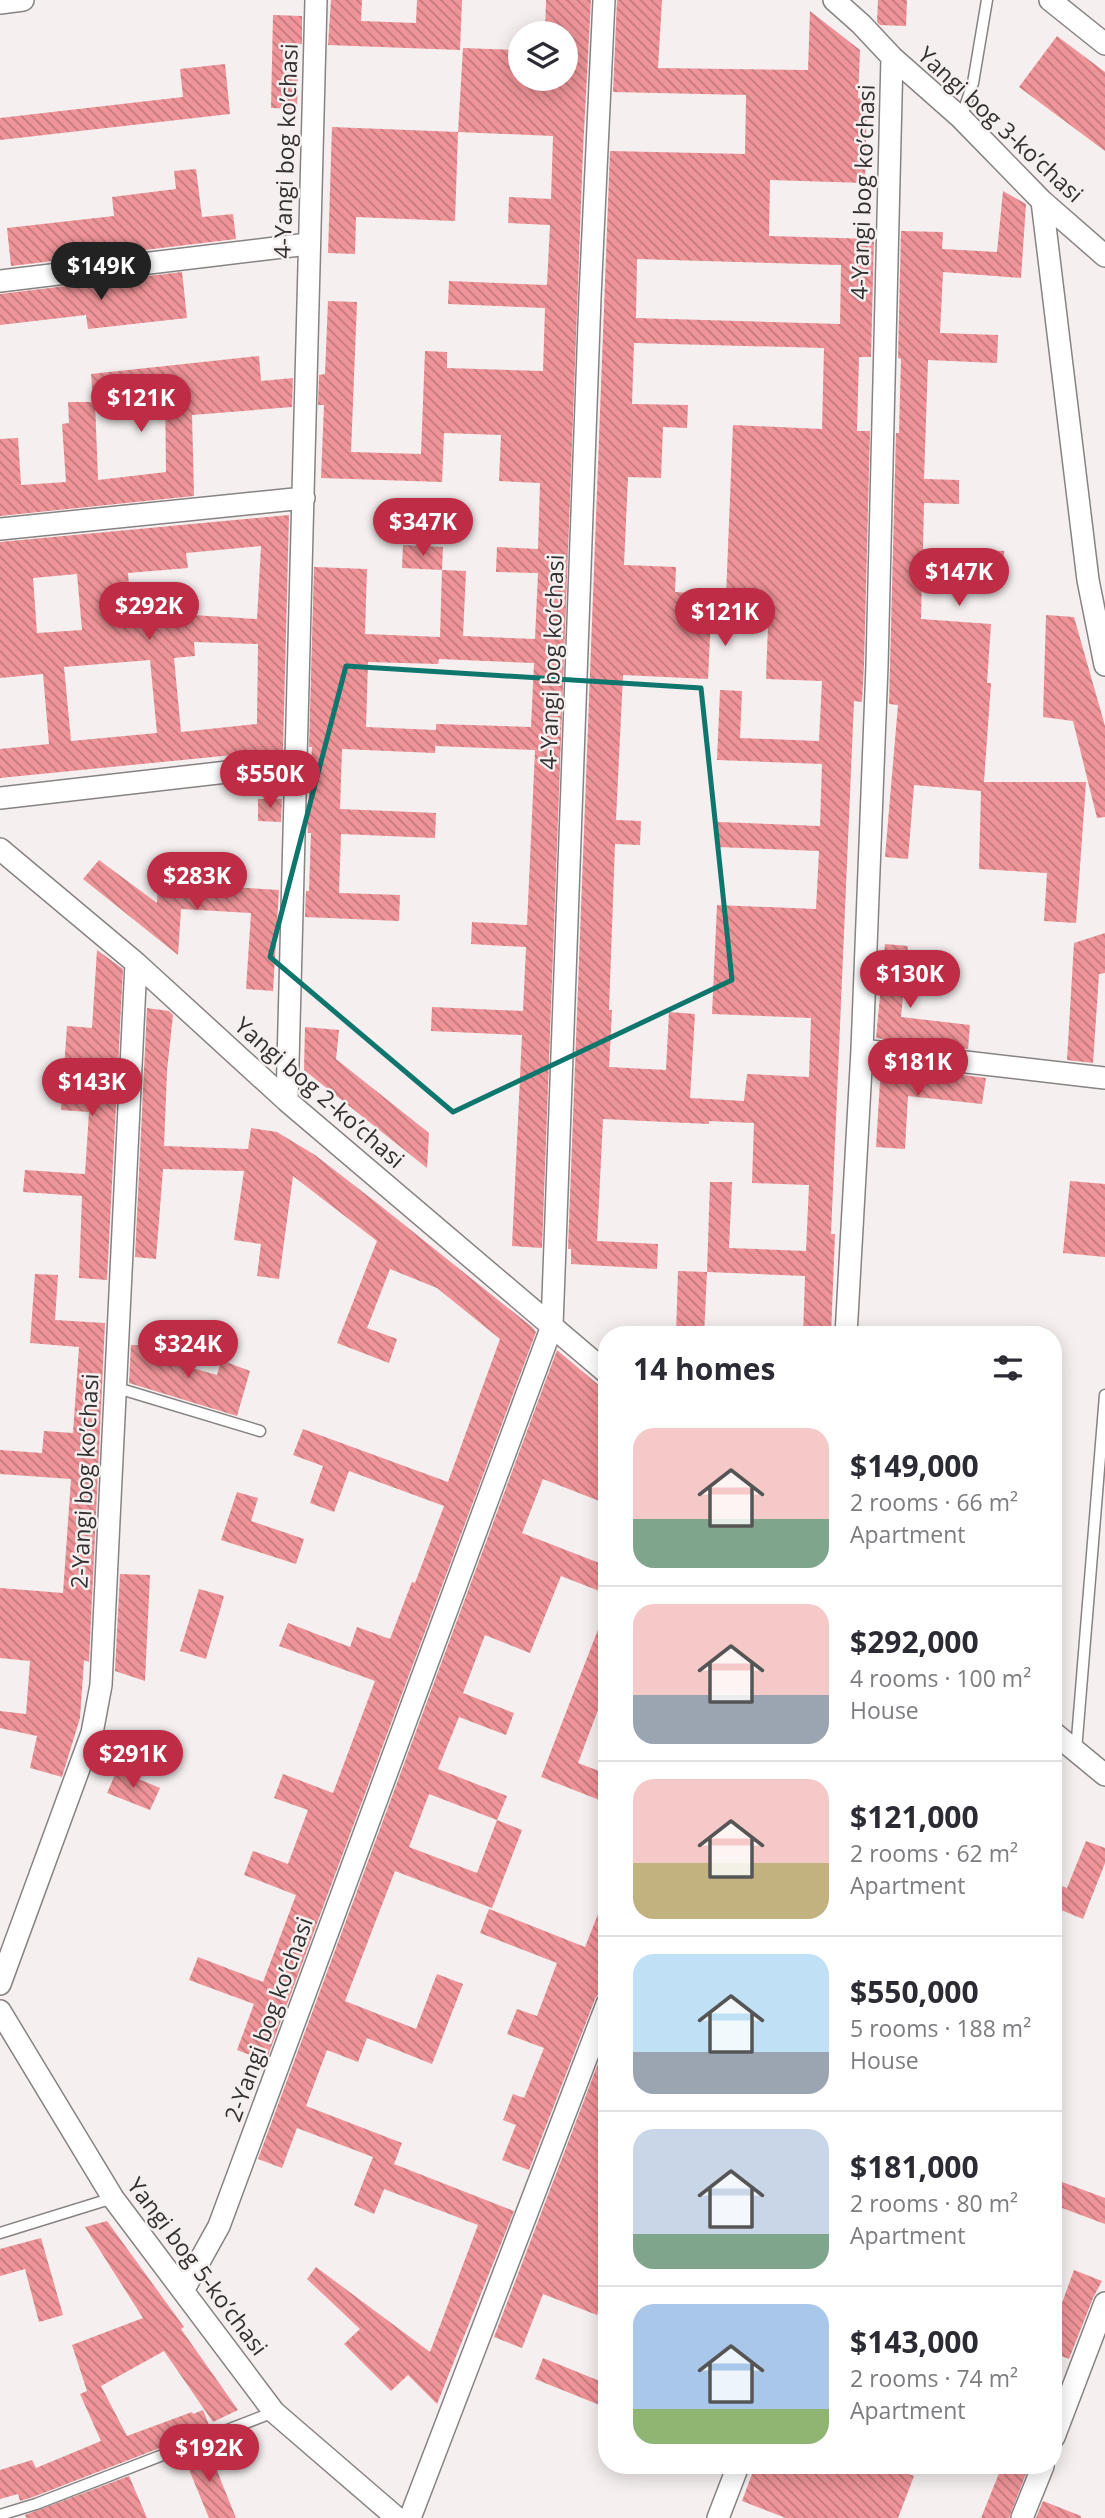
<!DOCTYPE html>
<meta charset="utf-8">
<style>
:root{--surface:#fff;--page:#f2f2f3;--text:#2b2b33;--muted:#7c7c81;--line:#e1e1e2;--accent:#be2d45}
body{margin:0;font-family:"Open Sans",sans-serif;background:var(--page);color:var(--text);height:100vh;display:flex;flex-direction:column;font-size:26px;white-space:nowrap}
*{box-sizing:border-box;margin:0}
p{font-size:23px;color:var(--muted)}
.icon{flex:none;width:38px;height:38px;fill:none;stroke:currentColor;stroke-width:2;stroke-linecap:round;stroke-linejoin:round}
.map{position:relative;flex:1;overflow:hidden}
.panel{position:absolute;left:598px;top:1326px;width:464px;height:1148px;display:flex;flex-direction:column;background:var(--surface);border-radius:28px;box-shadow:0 4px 18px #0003}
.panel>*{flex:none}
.buttons{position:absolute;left:508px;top:21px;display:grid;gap:14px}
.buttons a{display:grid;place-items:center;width:70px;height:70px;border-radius:50%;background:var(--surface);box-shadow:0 4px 18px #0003;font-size:35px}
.price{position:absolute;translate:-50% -60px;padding:0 16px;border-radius:24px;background:var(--accent);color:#fff;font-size:23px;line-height:46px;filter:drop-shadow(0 2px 4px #0008)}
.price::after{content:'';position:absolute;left:50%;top:42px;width:21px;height:16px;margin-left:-10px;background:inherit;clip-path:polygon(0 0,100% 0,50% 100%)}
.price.on{background:#222;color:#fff}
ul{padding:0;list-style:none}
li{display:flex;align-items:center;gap:21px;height:175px;padding:0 35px}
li+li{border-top:2px solid var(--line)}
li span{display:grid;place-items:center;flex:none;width:196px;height:140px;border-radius:21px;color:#555}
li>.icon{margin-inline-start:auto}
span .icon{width:84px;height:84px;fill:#fffc;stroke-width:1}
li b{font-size:30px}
h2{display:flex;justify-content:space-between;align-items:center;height:84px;padding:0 35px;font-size:30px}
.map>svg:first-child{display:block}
.building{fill:url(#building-back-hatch);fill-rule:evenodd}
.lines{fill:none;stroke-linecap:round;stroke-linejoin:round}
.lane-casing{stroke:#888383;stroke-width:13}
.street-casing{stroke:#888383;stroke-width:24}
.lane{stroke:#fff;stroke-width:10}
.street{stroke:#fff;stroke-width:21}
.marked{fill:none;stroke:#0f766e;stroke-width:5;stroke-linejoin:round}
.labels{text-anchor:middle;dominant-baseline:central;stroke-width:5;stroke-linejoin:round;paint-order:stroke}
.street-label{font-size:23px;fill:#323030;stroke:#f5efef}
</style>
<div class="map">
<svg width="1105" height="2518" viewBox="0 0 1105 2518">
<defs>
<pattern id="building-back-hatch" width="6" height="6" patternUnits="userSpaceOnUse" patternTransform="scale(1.75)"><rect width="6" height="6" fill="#ef9498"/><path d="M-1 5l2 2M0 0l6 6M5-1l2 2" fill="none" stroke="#c2797c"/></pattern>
</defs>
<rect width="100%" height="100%" fill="#f5efef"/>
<!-- building -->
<path class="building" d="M 331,0 L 362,0 L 361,21 L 416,23 L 417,0 L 462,0 L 460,50 L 328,45 Z
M 546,0 L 591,0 L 583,150 L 542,1248 L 512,1246 L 522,1035 L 431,1031 L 432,1007 L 523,1011 L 526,947 L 471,944 L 472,922 L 527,925 L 535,750 L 436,746 L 436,740 L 435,753 L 342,749 L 340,809 L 436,813 L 435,838 L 341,834 L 339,893 L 400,895 L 399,921 L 305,917 L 306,891 L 309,891 L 311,833 L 308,833 L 307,822 L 312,747 L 309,747 L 314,567 L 367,569 L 365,634 L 440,637 L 442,570 L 466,571 L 463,636 L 535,639 L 538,573 L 496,572 L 497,547 L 538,549 L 540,483 L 499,481 L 501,435 L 444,433 L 442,482 L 321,478 L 324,405 L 318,405 L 319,375 L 325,374 L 328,301 L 357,302 L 351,452 L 421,454 L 425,351 L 447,352 L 447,368 L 543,371 L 545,308 L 448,304 L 449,281 L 547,285 L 550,225 L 508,223 L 509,197 L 551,199 L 553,136 L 458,132 L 463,48 L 520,50 L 520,79 L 565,79 L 565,33 L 545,33 ZM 439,659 L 534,663 L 531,727 L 436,724 L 436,730 L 366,727 L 368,662 L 438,664 Z
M 617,0 L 662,0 L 658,68 L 808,70 L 810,11 L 860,50 L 858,98 L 867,98 L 865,183 L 770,180 L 769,236 L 874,239 L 871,357 L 859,357 L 857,431 L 870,431 L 864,665 L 862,702 L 854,701 L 831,1234 L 835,1234 L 831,1335 L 803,1335 L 805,1276 L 707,1272 L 710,1182 L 732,1182 L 729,1248 L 806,1251 L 809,1185 L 752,1183 L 754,1123 L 709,1121 L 709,1124 L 603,1119 L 597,1241 L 658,1244 L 657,1269 L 571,1264 L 571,1249 L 568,1249 L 610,151 L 745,154 L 746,95 L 613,92 ZM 637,259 L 841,265 L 840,324 L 636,318 ZM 634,343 L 824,348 L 822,429 L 733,425 L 726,596 L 769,598 L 766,679 L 822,681 L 819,741 L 740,738 L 742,691 L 720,690 L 717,760 L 822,764 L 820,826 L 718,822 L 717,847 L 819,851 L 816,909 L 717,905 L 712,1014 L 811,1018 L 809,1077 L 747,1074 L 744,1101 L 690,1098 L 695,1014 L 669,1012 L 666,1070 L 609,1067 L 612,1010 L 609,1010 L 615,844 L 640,845 L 641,821 L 616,820 L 623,675 L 708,679 L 712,594 L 675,592 L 676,567 L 624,565 L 628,477 L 661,478 L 663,427 L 687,428 L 688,405 L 632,404 Z
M 878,0 L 907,0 L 906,26 L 880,25 L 877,22 Z
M 273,15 L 302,16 L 302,44 L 299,44 L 297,109 L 271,108 Z
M 1057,36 L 1105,72 L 1105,151 L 1019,87 Z
M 225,64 L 230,114 L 0,140 L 0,118 L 183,97 L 180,69 Z
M 332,127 L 458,132 L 455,221 L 356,217 L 355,254 L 328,253 Z
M 196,169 L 202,217 L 233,214 L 236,239 L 11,266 L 7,228 L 114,216 L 112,197 L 176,189 L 174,171 Z
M 1003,191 L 1026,204 L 1021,278 L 943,272 L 940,333 L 998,335 L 997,363 L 928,360 L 924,479 L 959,480 L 959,504 L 924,503 L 923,549 L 1004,551 L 1003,577 L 922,575 L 921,619 L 991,624 L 987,683 L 991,683 L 984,782 L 1086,782 L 1076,923 L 1044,921 L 1047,873 L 979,869 L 981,791 L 914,785 L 908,859 L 885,857 L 898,705 L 889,704 L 896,433 L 899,433 L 901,359 L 898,358 L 901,231 L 943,232 L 942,249 L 997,252 Z
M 182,272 L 187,318 L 88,329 L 86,315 L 0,325 L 0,294 Z
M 259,356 L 261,381 L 293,378 L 292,407 L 192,415 L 194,496 L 0,516 L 0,439 L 18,438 L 21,485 L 66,482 L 62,424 L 69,423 L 68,402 L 95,402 L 98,480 L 166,472 L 165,390 L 93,398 L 91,374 Z
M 289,515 L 283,750 L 0,778 L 0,749 L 49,744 L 43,674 L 0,678 L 0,542 ZM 261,546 L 257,619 L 193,615 L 192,621 L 132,626 L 128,573 L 188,568 L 186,553 ZM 77,574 L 82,630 L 37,633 L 33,578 ZM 194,642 L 258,644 L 257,724 L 181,732 L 174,658 L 195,656 ZM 150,660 L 157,733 L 71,741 L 64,667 Z
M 403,545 L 443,547 L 442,570 L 402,568 Z
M 1046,615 L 1074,617 L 1105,726 L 1105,817 L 1097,818 L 1073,721 L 1043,717 Z
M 258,799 L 282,799 L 281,822 L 258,821 Z
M 99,860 L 157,903 L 159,861 L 183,863 L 182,884 L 279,890 L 273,991 L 246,989 L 251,913 L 181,909 L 178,955 L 83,879 Z
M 1105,933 L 1105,973 L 1099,974 L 1093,1063 L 1067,1060 L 1074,943 Z
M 885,944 L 908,946 L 901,1017 L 970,1025 L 968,1049 L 876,1038 Z
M 97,950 L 123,969 L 107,1280 L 79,1278 L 82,1196 L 23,1192 L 25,1170 L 85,1174 L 89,1112 L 61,1110 L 67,1026 L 92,1028 Z
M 147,1008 L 169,1011 L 173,1015 L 167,1071 L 164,1146 L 248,1149 L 251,1128 L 277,1132 L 315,1155 L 377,1203 L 532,1327 L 536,1332 L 266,2061 L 237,2050 L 254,2004 L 189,1980 L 198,1957 L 263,1982 L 296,1895 L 244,1875 L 253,1851 L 288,1864 L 308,1810 L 274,1798 L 283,1774 L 333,1793 L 375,1681 L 279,1646 L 288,1623 L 350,1647 L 357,1627 L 390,1639 L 412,1582 L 415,1583 L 444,1506 L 349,1471 L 334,1512 L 310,1503 L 323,1466 L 293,1455 L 303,1429 L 448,1482 L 500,1339 L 437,1288 L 390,1269 L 367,1328 L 397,1339 L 389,1363 L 337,1343 L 377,1241 L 293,1176 L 279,1279 L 257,1276 L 261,1244 L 234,1240 L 244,1171 L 163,1169 L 156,1259 L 135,1257 Z
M 305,1027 L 339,1030 L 336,1059 L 429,1133 L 427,1168 L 304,1070 Z
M 881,1065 L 986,1078 L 982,1104 L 908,1096 L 905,1149 L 876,1147 Z
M 1070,1181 L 1105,1184 L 1105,1257 L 1063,1253 Z
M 678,1271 L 707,1272 L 704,1335 L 676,1335 Z
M 35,1274 L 58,1275 L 55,1320 L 105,1323 L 89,1662 L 84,1660 L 80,1718 L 62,1777 L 30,1768 L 37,1736 L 0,1728 L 0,1711 L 26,1714 L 30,1661 L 0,1658 L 0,1588 L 63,1593 L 71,1479 L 0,1474 L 0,1450 L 42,1453 L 44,1431 L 73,1433 L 79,1347 L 30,1343 Z
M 131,1345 L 165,1346 L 164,1360 L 217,1375 L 221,1360 L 250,1371 L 237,1416 L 129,1383 Z
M 557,1350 L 607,1392 L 607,1504 L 543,1479 L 522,1533 L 607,1566 L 607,1594 L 561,1576 L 530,1653 L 485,1635 L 463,1693 L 514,1713 L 506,1735 L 459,1717 L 438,1769 L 507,1796 L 497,1820 L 522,1830 L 492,1908 L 395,1871 L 345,2001 L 416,2029 L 437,1974 L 463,1984 L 432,2064 L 367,2038 L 358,2062 L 327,2050 L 306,2106 L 402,2143 L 394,2164 L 514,2211 L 437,2404 L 408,2375 L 391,2391 L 344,2344 L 360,2329 L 307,2279 L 316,2267 L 430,2352 L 478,2225 L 384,2189 L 374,2214 L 354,2205 L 373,2157 L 297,2128 L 282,2168 L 258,2159 ZM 429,1794 L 497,1820 L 477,1873 L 409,1847 Z
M 237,1492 L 258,1498 L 251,1521 L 304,1539 L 296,1564 L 221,1540 Z
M 120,1574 L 150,1575 L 145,1681 L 115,1671 Z
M 199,1589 L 224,1596 L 206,1659 L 180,1651 Z
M 606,1609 L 607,1714 L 598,1710 L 578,1763 L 607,1774 L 607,1803 L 541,1777 Z
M 117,1770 L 160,1788 L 150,1810 L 107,1793 Z
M 1086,1841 L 1105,1848 L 1105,1863 L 1083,1919 L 1054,1907 L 1054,1883 L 1067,1888 Z
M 606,1894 L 607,1991 L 599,1993 L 595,1999 L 529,2170 L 502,2160 L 516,2125 L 503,2120 L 513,2094 L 524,2098 L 544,2048 L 507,2034 L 517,2009 L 537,2016 L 557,1963 L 480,1933 L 489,1909 L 585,1947 Z
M 607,2040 L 607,2288 L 597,2315 L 543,2294 L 522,2348 L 494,2337 Z
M 1054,2179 L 1105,2198 L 1105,2224 L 1054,2205 Z
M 107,2221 L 184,2327 L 181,2329 L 238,2410 L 213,2422 L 164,2351 L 101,2386 L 127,2436 L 192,2412 L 193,2414 L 203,2410 L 209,2425 L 200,2429 L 201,2432 L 33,2497 L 20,2501 L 18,2494 L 0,2499 L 0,2470 L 32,2460 L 36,2468 L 101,2441 L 80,2394 L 87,2391 L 72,2345 L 143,2318 L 85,2227 Z
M 41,2238 L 63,2315 L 39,2322 L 25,2269 L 0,2276 L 0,2249 Z
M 1074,2270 L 1102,2281 L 1093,2298 L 1069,2359 L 1054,2353 L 1054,2325 Z
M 543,2358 L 607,2384 L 607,2408 L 535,2379 Z
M 207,2446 L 236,2518 L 209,2518 L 183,2455 Z
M 755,2466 L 886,2466 L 914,2476 L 898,2518 L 786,2518 L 742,2501 Z
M 1002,2466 L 1029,2466 L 1009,2518 L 981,2518 Z
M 129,2476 L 147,2518 L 26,2518 L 25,2515 Z
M 1043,2501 L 1081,2516 L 1081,2518 L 1036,2518 Z"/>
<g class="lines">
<defs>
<path id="lane" d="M 961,118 L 973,83 L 987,0
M 114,1387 L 260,1431
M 1076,1751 L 1105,1395
M 0,2233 L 113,2198
M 0,2515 L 36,2504 L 274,2412"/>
<path id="street" d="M 834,0 L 861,24 L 892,57 L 961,118 L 1042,201 L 1105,256
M 1050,0 L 1105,44
M 0,3 L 23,0
M 1042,201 L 1088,580 L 1105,665
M 0,281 L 308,244
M 0,529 L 304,498
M 0,798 L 297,764
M 0,849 L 136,963 L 287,1101 L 607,1373
M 862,1050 L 1105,1078
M 287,1101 L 316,0
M 846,1335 L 862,1050 L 877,665 L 892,57
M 1054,1733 L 1105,1775
M 0,1984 L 92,1733 L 101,1685 L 136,963
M 0,2011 L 113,2198 L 274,2412 L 397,2518
M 183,2291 L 219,2226 L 552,1326 L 590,297 L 604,0
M 1054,2437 L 1105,2303
M 410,2518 L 607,2004
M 718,2518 L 738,2466
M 1022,2518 L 1043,2466"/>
</defs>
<!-- lane casing -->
<use href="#lane" class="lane-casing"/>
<!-- street casing -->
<use href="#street" class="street-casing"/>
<!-- lane -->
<use href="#lane" class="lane"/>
<!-- street -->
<use href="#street" class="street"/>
</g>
<!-- marked area -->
<path class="marked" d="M 346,666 L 701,688 L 732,980 L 453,1112 L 270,957 Z"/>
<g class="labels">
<!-- street labels -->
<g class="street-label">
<text transform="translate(1001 124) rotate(43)">Yangi bog 3-koʼchasi</text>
<text transform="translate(285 151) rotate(-88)">4-Yangi bog koʼchasi</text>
<text transform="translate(862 192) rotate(-88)">4-Yangi bog koʼchasi</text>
<text transform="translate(551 662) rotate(-88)">4-Yangi bog koʼchasi</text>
<text transform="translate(320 1092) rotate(41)">Yangi bog 2-koʼchasi</text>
<text transform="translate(84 1481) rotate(-87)">2-Yangi bog koʼchasi</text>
<text transform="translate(268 2019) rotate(-70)">2-Yangi bog koʼchasi</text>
<text transform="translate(198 2266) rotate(53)">Yangi bog 5-koʼchasi</text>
</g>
</g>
</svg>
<div class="buttons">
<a><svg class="icon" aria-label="layers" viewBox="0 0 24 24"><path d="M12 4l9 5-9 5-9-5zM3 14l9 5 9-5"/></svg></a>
</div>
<b class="price on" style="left:101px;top:302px">$149K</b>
<b class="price" style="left:141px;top:434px">$121K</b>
<b class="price" style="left:423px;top:558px">$347K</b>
<b class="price" style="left:959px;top:608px">$147K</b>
<b class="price" style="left:149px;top:642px">$292K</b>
<b class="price" style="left:725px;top:648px">$121K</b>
<b class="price" style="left:270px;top:810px">$550K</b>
<b class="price" style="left:197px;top:912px">$283K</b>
<b class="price" style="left:910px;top:1010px">$130K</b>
<b class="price" style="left:918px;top:1098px">$181K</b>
<b class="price" style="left:92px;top:1118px">$143K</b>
<b class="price" style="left:188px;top:1380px">$324K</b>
<b class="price" style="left:133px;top:1790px">$291K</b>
<b class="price" style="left:209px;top:2484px">$192K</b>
<section class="panel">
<h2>14 homes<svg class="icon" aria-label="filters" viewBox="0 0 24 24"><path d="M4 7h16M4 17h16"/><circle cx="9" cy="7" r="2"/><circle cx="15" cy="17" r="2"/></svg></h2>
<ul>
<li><span style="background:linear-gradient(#f6c9c9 65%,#7fa58c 0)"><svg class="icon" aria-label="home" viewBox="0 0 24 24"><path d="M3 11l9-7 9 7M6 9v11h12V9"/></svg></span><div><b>$149,000</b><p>2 rooms · 66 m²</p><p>Apartment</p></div></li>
<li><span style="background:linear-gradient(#f6c9c9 65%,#9aa5b1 0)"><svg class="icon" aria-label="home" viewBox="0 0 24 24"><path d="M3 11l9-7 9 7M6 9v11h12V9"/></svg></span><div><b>$292,000</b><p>4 rooms · 100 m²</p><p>House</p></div></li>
<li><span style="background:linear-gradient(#f6c9c9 60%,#c2b280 0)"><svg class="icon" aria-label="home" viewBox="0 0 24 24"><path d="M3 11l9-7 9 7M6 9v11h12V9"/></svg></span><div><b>$121,000</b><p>2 rooms · 62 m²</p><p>Apartment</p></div></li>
<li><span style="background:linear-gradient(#bfe0f5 70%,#9aa5b1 0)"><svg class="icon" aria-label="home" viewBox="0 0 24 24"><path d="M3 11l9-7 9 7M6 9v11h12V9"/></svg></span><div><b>$550,000</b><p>5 rooms · 188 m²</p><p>House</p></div></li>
<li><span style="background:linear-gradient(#c9d6e8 75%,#7fa58c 0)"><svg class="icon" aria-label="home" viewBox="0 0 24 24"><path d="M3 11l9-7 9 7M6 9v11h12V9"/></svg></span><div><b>$181,000</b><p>2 rooms · 80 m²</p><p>Apartment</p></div></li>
<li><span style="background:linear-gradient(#a9c7e8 75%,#8fb573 0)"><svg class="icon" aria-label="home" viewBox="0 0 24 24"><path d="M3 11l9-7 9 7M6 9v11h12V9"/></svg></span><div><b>$143,000</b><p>2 rooms · 74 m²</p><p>Apartment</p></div></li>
</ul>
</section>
</div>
